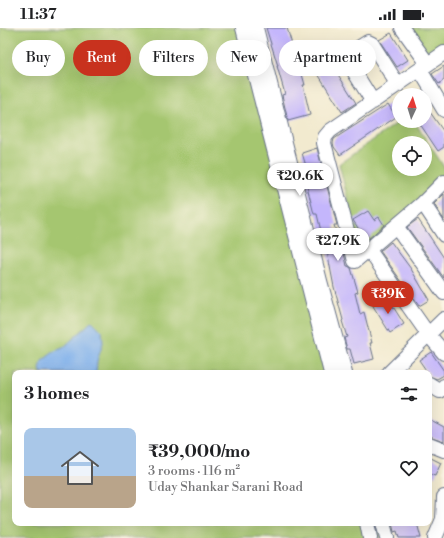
<!DOCTYPE html>
<meta charset="utf-8">
<style>
:root{--surface:#fff;--page:#f6f6f6;--text:#202124;--muted:#757577;--accent:#c8321e}
body{margin:0;font-family:"Libre Bodoni",serif;background:var(--page);color:var(--text);height:100vh;display:flex;flex-direction:column;font-size:15px;white-space:nowrap}
*{box-sizing:border-box;margin:0}
p{font-size:13px;color:var(--muted)}
.icon{flex:none;width:22px;height:22px;fill:none;stroke:currentColor;stroke-width:2;stroke-linecap:round;stroke-linejoin:round}
.map{position:relative;flex:1;overflow:hidden}
.panel{position:absolute;left:12px;top:342px;width:420px;height:156px;display:flex;flex-direction:column;background:var(--surface);border-radius:8px;box-shadow:0 4px 16px #0002}
.panel>*{flex:none}
.guide{position:absolute;left:12px;top:12px;width:420px;height:36px;display:flex;gap:8px}
.needle{width:26px;rotate:4deg}
.controls{position:absolute;left:392px;top:60px;display:grid;gap:8px}
.controls a{display:grid;place-items:center;width:40px;height:40px;border-radius:50%;background:var(--surface);box-shadow:0 4px 16px #0002;font-size:20px}
.price{position:absolute;translate:-50% -34px;padding:0 9px;border-radius:14px;background:#fff;color:#222;font-size:13px;line-height:26px;filter:drop-shadow(0 1px 2px #0008)}
.price::after{content:'';position:absolute;left:50%;top:24px;width:12px;height:9px;margin-left:-6px;background:inherit;clip-path:polygon(0 0,100% 0,50% 100%)}
.price.selected{background:var(--accent);color:#fff}
ul{padding:0;list-style:none}
li{display:flex;align-items:center;gap:12px;height:100px;padding:0 12px}
li span{display:grid;place-items:center;flex:none;width:112px;height:80px;border-radius:8px;color:#555}
li>.icon{margin-inline-start:auto}
span .icon{width:48px;height:48px;fill:#fffc;stroke-width:1}
li b{font-size:17px}
h2{display:flex;justify-content:space-between;align-items:center;height:48px;padding:0 12px;font-size:17px}
.chip{padding:0 14px;border-radius:18px;background:var(--surface);box-shadow:0 4px 16px #0002;font-size:14px;line-height:36px}
.chip.selected{background:var(--accent);color:#fff}
.status{display:flex;justify-content:space-between;align-items:center;height:28px;padding:0 20px;background:var(--surface);direction:ltr}
.status svg{height:11px;fill:currentColor}
.map>svg:first-child{display:block}
.green{fill:#a5c66f;stroke:#607a66;fill-rule:evenodd}
.water{fill:#80b1ec;stroke:#4e70a5}
.building{fill:#c4b6fc}
.lines{fill:none;stroke-linecap:round;stroke-linejoin:round}
.minor-casing{stroke:#667086;stroke-width:16}
.minor{stroke:#fff;stroke-width:14}
</style>
<div class="status"><b>11:37</b><svg viewBox="0 0 49 12"><path d="M0 12V9h3v3zM5 12V6h3v6zM10 12V3h3v9zM15 12V0h3v12zM26 1h20v11H26zM47 4h2v5h-2z"/></svg></div>
<div class="map">
<svg width="444" height="510" viewBox="0 0 444 510">
<rect width="100%" height="100%" fill="#fcf5e5"/>
<filter id="ink" filterUnits="userSpaceOnUse"><feTurbulence type="fractalNoise" baseFrequency=".025" numOctaves="2"/><feDisplacementMap in="SourceGraphic" scale="8" xChannelSelector="R" yChannelSelector="G"/><feConvolveMatrix kernelMatrix="1 2 1 2 8 2 1 2 1" color-interpolation-filters="sRGB"/></filter>
<filter id="wash" filterUnits="userSpaceOnUse"><feTurbulence type="fractalNoise" baseFrequency=".012" numOctaves="4" result="noise"/><feDisplacementMap in="SourceGraphic" scale="16" xChannelSelector="R" yChannelSelector="G"/><feGaussianBlur stdDeviation="0.9" result="paint"/><feColorMatrix in="noise" values="0 0 0 0 0 0 0 0 0 0 0 0 0 0 0 0 0 1.4 0 .05"/><feComposite in="paint" operator="in"/></filter>
<g filter="url(#wash)">
<rect width="100%" height="100%" fill="#f2eacf"/>
<!-- green -->
<path class="green" d="M 0,0 L 243,0 L 337,345 L 15,345 L 15,495 L 377,495 L 381,510 L 0,510 Z
M 408,0 L 442,0 L 444,4 L 444,20 L 429,30 Z
M 400,93 L 414,93 L 444,139 L 444,155 L 361,226 L 339,136 ZM 399,115 L 425,115 L 425,141 L 399,141 Z"/>
<!-- water -->
<path class="water" d="M 92,293 L 102,303 L 103,315 L 97,333 L 96,345 L 42,345 L 40,342 L 42,333 L 55,323 L 63,320 Z"/>
<g id="blocks">
<!-- building -->
<path class="building" d="M 266,0 L 287,0 L 297,33 L 298,32 L 305,57 L 303,57 L 310,87 L 288,93 L 282,67 L 285,66 L 277,38 L 278,38 Z
M 391,5 L 408,32 L 397,39 L 379,12 Z
M 320,18 L 356,75 L 342,84 L 306,27 Z
M 444,38 L 444,52 L 439,56 L 432,46 Z
M 388,76 L 396,89 L 340,127 L 334,119 L 333,115 L 334,111 Z
M 425,77 L 444,104 L 444,119 L 438,123 L 418,93 L 425,93 Z
M 317,120 L 337,197 L 334,197 L 341,222 L 343,221 L 347,238 L 348,238 L 351,240 L 358,264 L 355,265 L 360,286 L 364,284 L 372,315 L 370,315 L 374,331 L 354,336 L 350,321 L 347,321 L 344,310 L 347,309 L 342,293 L 343,292 L 334,259 L 326,218 L 322,208 L 317,186 L 314,186 L 302,139 L 306,138 L 302,125 Z
M 444,166 L 444,192 L 434,176 Z
M 368,183 L 374,192 L 379,189 L 384,197 L 366,213 L 353,192 Z
M 418,191 L 444,230 L 444,250 L 407,199 Z
M 391,214 L 411,241 L 429,272 L 419,278 L 380,223 Z
M 387,269 L 404,296 L 390,305 L 373,278 Z
M 431,324 L 444,343 L 444,347 L 437,351 L 429,348 L 429,345 L 428,345 L 419,332 Z
M 429,391 L 444,399 L 444,413 L 429,408 Z
M 429,429 L 441,435 L 435,448 L 429,446 Z
M 392,495 L 417,495 L 421,510 L 399,510 L 397,503 L 394,504 Z"/>
</g>
</g>
<g filter="url(#ink)">
<use href="#blocks" fill-opacity="0" stroke="#667086" stroke-width="1"/>
<g class="lines">
<defs>
<path id="minor" d="M 243,0 L 331,345
M 256,0 L 320,253 L 345,345
M 402,0 L 428,36
M 444,25 L 330,103 L 325,109 L 324,115 L 355,233 L 423,175 L 444,154
M 420,42 L 444,82
M 373,74 L 347,32 L 346,28 L 368,14 L 372,16 L 398,57
M 423,175 L 444,207
M 396,198 L 444,265
M 369,222 L 428,306 L 444,325
M 389,345 L 444,291
M 429,356 L 440,363 L 444,358
M 429,416 L 444,422
M 367,495 L 370,510
M 383,495 L 387,510
M 435,510 L 443,491 L 444,469"/>
</defs>
<!-- minor casing -->
<use href="#minor" class="minor-casing"/>
<!-- minor -->
<use href="#minor" class="minor"/>
</g>
</g>
</svg>
<div class="controls">
<a><svg class="needle" viewBox="-14 -14 28 28"><path d="M0-13l5 13h-10z" fill="#e53935"/><path d="M0 13l5-13h-10z" fill="#757577"/></svg></a>
<a><svg class="icon" aria-label="locate" viewBox="0 0 24 24"><circle cx="12" cy="12" r="6"/><path d="M12 2v4M12 18v4M2 12h4M18 12h4"/></svg></a>
</div>
<b class="price" style="left:300px;top:169px">₹20.6K</b>
<b class="price" style="left:338px;top:234px">₹27.9K</b>
<b class="price selected" style="left:388px;top:287px">₹39K</b>
<div class="guide">
<a class="chip">Buy</a>
<a class="chip selected">Rent</a>
<a class="chip">Filters</a>
<a class="chip">New</a>
<a class="chip">Apartment</a>
</div>
<section class="panel">
<h2>3 homes<svg class="icon" aria-label="filters" viewBox="0 0 24 24"><path d="M4 7h16M4 17h16"/><circle cx="9" cy="7" r="2"/><circle cx="15" cy="17" r="2"/></svg></h2>
<ul>
<li><span style="background:linear-gradient(#a9c7e8 60%,#b9a48a 0)"><svg class="icon" aria-label="home" viewBox="0 0 24 24"><path d="M3 11l9-7 9 7M6 9v11h12V9"/></svg></span><div><b>₹39,000/mo</b><p>3 rooms · 116 m²</p><p>Uday Shankar Sarani Road</p></div><svg class="icon" aria-label="heart" viewBox="0 0 24 24"><path d="M12 20l-8-8c-3-5 5-10 8-4 3-6 11-1 8 4z"/></svg></li>
</ul>
</section>
</div>
